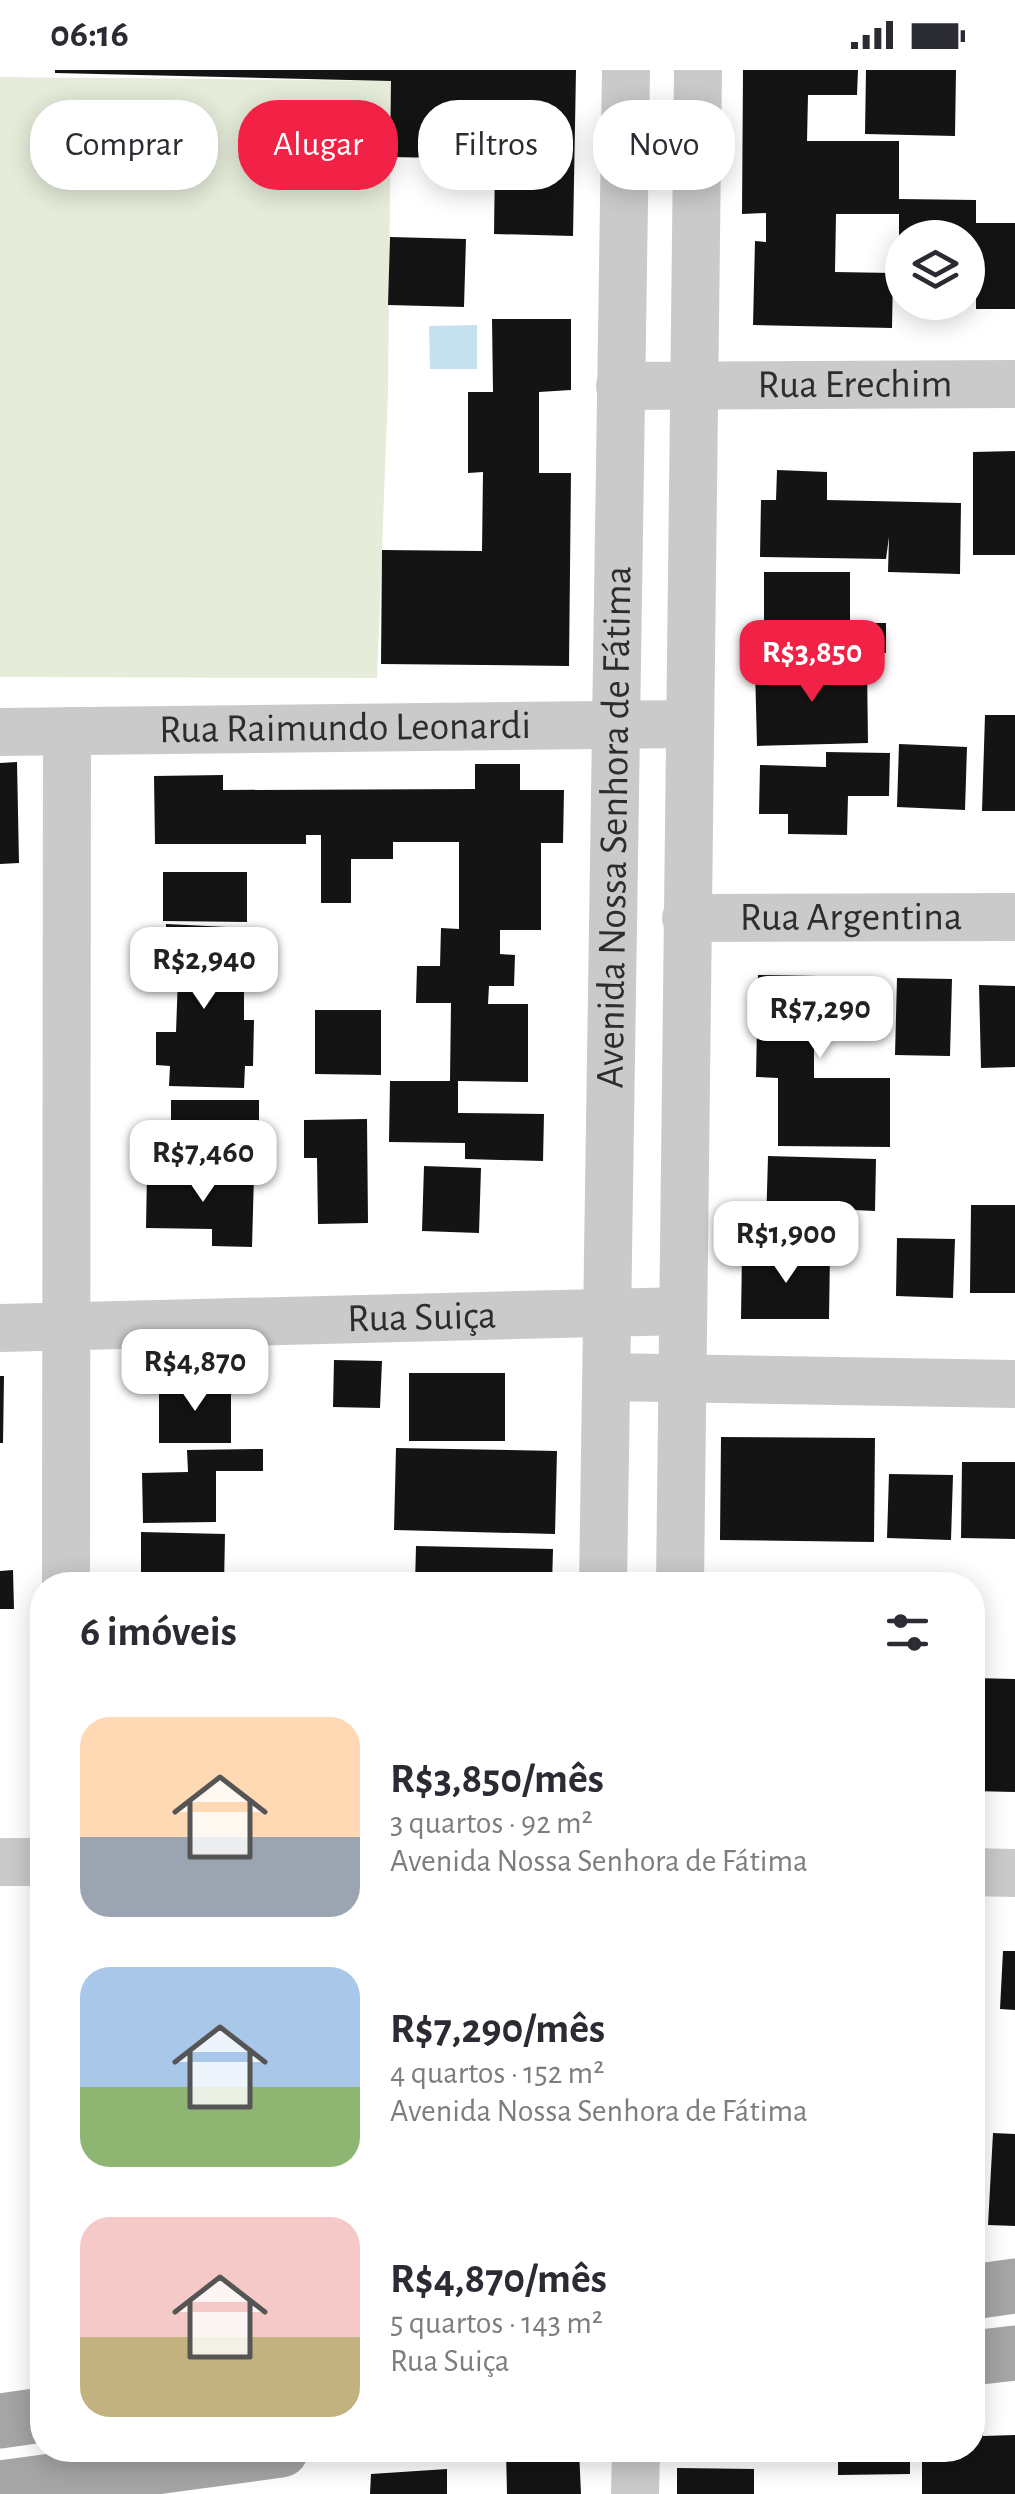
<!DOCTYPE html>
<html lang="pt">
<meta charset="utf-8">
<style>
:root{--surface:#fff;--page:#f2f2f3;--text:#2b2b33;--muted:#7c7c81;--accent:#f12245}
body{margin:0;font-family:"Alegreya Sans",sans-serif;background:var(--page);color:var(--text);height:100vh;display:flex;flex-direction:column;font-size:38px;white-space:nowrap}
*{box-sizing:border-box;margin:0}
p{font-size:32px;color:var(--muted)}
.icon{flex:none;width:55px;height:55px;fill:none;stroke:currentColor;stroke-width:2;stroke-linecap:round;stroke-linejoin:round}
.map{position:relative;flex:1;overflow:hidden}
.side{position:absolute;left:30px;top:1502px;width:955px;height:890px;display:flex;flex-direction:column;background:var(--surface);border-radius:40px;box-shadow:0 5px 25px #0003}
.side>*{flex:none}
.top-card{position:absolute;left:30px;top:30px;width:955px;height:90px;display:flex;gap:20px}
.controls{position:absolute;left:885px;top:150px;display:grid;gap:20px}
.controls a{display:grid;place-items:center;width:100px;height:100px;border-radius:50%;background:var(--surface);box-shadow:0 5px 25px #0003;font-size:50px}
.price{position:absolute;translate:-50% -85px;padding:0 22px;border-radius:20px;background:#fff;color:#222;font-size:32px;line-height:65px;filter:drop-shadow(0 2px 5px #0008)}
.price::after{content:'';position:absolute;left:50%;top:60px;width:30px;height:22px;margin-left:-15px;background:inherit;clip-path:polygon(0 0,100% 0,50% 100%)}
.price.selected{background:var(--accent);color:#fff}
ul{padding:0;list-style:none}
li{display:flex;align-items:center;gap:30px;height:250px;padding:0 50px}
li span{display:grid;place-items:center;flex:none;width:280px;height:200px;border-radius:30px;color:#555}
li>.icon{margin-inline-start:auto}
span .icon{width:120px;height:120px;fill:#fffc;stroke-width:1}
li b{font-size:42px}
h2{display:flex;justify-content:space-between;align-items:center;height:120px;padding:0 50px;font-size:42px}
.pill{padding:0 35px;border-radius:40px;background:var(--surface);box-shadow:0 5px 25px #0003;font-size:35px;line-height:90px}
.pill.selected{background:var(--accent);color:#fff}
.status{display:flex;justify-content:space-between;align-items:center;height:70px;padding:0 50px;background:var(--surface);direction:ltr}
.status svg{height:28px;fill:currentColor}
.map>svg:first-child{display:block}
.green{fill:#e5ecd9}
.water{fill:#c4e1ed}
.building{fill:#141414}
.lines{fill:none;stroke-linecap:round;stroke-linejoin:round}
.minor{stroke:#cacaca;stroke-width:48}
.major{stroke:#a5a5a5;stroke-width:55}
.labels{text-anchor:middle;dominant-baseline:central;stroke-width:10;stroke-linejoin:round;paint-order:stroke}
.street-label{font-size:40px;fill:#2d2d2d;stroke:#fff}
</style>
<div class="status"><b>06:16</b><svg viewBox="0 0 49 12"><path d="M0 12V9h3v3zM5 12V6h3v6zM10 12V3h3v9zM15 12V0h3v12zM26 1h20v11H26zM47 4h2v5h-2z"/></svg></div>
<div class="map">
<svg width="1015" height="2424" viewBox="0 0 1015 2424">
<rect width="100%" height="100%" fill="#fff"/>
<!-- green -->
<path class="green" d="M 0,7 L 391,11 L 388,322 L 377,608 L 0,607 Z"/>
<!-- water -->
<path class="water" d="M 477,255 L 477,299 L 430,299 L 429,256 Z"/>
<!-- building -->
<path class="building" d="M 55,0 L 576,0 L 573,166 L 494,164 L 495,89 L 390,87 L 391,11 L 55,3 Z
M 743,0 L 858,0 L 857,25 L 808,25 L 807,71 L 899,71 L 899,129 L 976,130 L 976,153 L 1015,153 L 1015,239 L 976,239 L 976,202 L 968,202 L 968,168 L 899,168 L 899,144 L 836,144 L 835,202 L 893,203 L 892,258 L 753,255 L 755,171 L 766,172 L 766,143 L 742,144 Z
M 866,0 L 956,0 L 955,66 L 865,64 Z
M 390,167 L 466,169 L 464,237 L 388,235 Z
M 492,249 L 571,249 L 571,320 L 539,322 L 539,403 L 571,403 L 569,596 L 381,594 L 382,480 L 482,481 L 483,402 L 468,403 L 468,322 L 493,322 Z
M 1015,381 L 1015,485 L 973,485 L 973,382 Z
M 777,400 L 827,402 L 827,430 L 961,433 L 960,504 L 888,502 L 889,467 L 886,489 L 760,487 L 761,430 L 776,430 Z
M 764,502 L 850,502 L 850,553 L 886,553 L 886,583 L 764,583 Z
M 867,595 L 868,673 L 757,676 L 755,597 Z
M 985,645 L 1015,645 L 1015,741 L 982,741 Z
M 899,674 L 967,677 L 965,740 L 897,737 Z
M 826,682 L 890,683 L 889,726 L 848,726 L 847,765 L 788,764 L 788,744 L 759,744 L 760,695 L 826,697 Z
M 17,692 L 19,793 L 0,794 L 0,693 Z
M 475,694 L 520,694 L 520,720 L 564,720 L 563,773 L 541,773 L 541,860 L 500,860 L 500,884 L 515,885 L 514,916 L 489,916 L 488,934 L 528,934 L 528,1012 L 458,1011 L 458,1043 L 544,1044 L 543,1091 L 465,1089 L 465,1073 L 389,1072 L 390,1011 L 450,1011 L 451,933 L 416,933 L 417,896 L 440,896 L 441,858 L 459,859 L 459,772 L 393,772 L 393,789 L 351,789 L 351,833 L 321,833 L 321,765 L 306,765 L 306,774 L 155,774 L 154,706 L 223,705 L 223,720 L 475,719 Z
M 163,802 L 247,802 L 247,852 L 163,851 Z
M 166,854 L 227,857 L 225,902 L 244,903 L 244,950 L 254,950 L 253,996 L 245,996 L 244,1018 L 169,1016 L 170,996 L 156,995 L 156,962 L 176,962 L 178,907 L 154,906 L 156,882 L 166,882 Z
M 758,905 L 876,907 L 875,965 L 814,964 L 814,1008 L 890,1008 L 890,1077 L 778,1076 L 778,1008 L 756,1007 Z
M 897,908 L 952,909 L 950,986 L 895,985 Z
M 979,915 L 1015,916 L 1015,997 L 981,998 Z
M 315,940 L 381,940 L 381,1005 L 315,1004 Z
M 171,1030 L 259,1030 L 259,1093 L 171,1093 Z
M 367,1049 L 368,1153 L 318,1154 L 317,1088 L 304,1088 L 304,1050 Z
M 768,1086 L 876,1089 L 875,1141 L 854,1140 L 853,1159 L 766,1156 Z
M 424,1096 L 481,1098 L 479,1163 L 422,1161 Z
M 147,1102 L 254,1104 L 252,1177 L 212,1176 L 212,1159 L 146,1158 Z
M 971,1135 L 1015,1135 L 1015,1223 L 970,1223 Z
M 897,1168 L 955,1169 L 953,1228 L 896,1226 Z
M 742,1183 L 830,1183 L 829,1249 L 741,1249 Z
M 334,1290 L 382,1291 L 380,1338 L 333,1337 Z
M 409,1303 L 505,1303 L 505,1371 L 409,1371 Z
M 0,1306 L 4,1306 L 3,1373 L 0,1373 Z
M 159,1315 L 231,1315 L 231,1373 L 159,1373 Z
M 721,1367 L 875,1368 L 874,1472 L 720,1470 Z
M 396,1378 L 557,1381 L 555,1464 L 394,1460 Z
M 263,1379 L 263,1401 L 216,1401 L 216,1452 L 143,1453 L 142,1403 L 188,1402 L 187,1380 Z
M 962,1392 L 1015,1392 L 1015,1469 L 961,1468 Z
M 889,1404 L 953,1405 L 951,1470 L 887,1468 Z
M 141,1462 L 225,1464 L 224,1515 L 141,1514 Z
M 416,1476 L 553,1479 L 552,1515 L 415,1515 Z
M 13,1500 L 14,1539 L 0,1539 L 0,1501 Z
M 235,1505 L 300,1505 L 300,1515 L 235,1515 Z
M 972,1608 L 1015,1609 L 1015,1722 L 972,1721 Z
M 972,1866 L 982,1866 L 985,1966 L 972,1966 Z
M 1003,1881 L 1015,1881 L 1015,1940 L 1000,1939 Z
M 972,1986 L 979,1986 L 979,2081 L 972,2081 Z
M 993,2063 L 1015,2064 L 1015,2156 L 988,2155 Z
M 972,2127 L 979,2127 L 980,2167 L 972,2167 Z
M 984,2336 L 983,2366 L 1015,2365 L 1015,2424 L 922,2424 L 922,2380 L 972,2380 L 972,2337 Z
M 506,2380 L 579,2380 L 581,2424 L 507,2424 Z
M 838,2380 L 910,2380 L 910,2404 L 838,2405 Z
M 677,2398 L 754,2399 L 754,2424 L 677,2424 Z
M 447,2399 L 447,2424 L 370,2424 L 371,2404 Z"/>
<g class="lines">
<!-- minor -->
<g class="minor">
<path id="s1" d="M 620,316 L 1015,314"/>
<path id="s2" d="M 0,662 L 689,654"/>
<path id="s3" d="M 686,848 L 1015,847"/>
<path id="s4" d="M 0,1258 L 683,1241"/>
<path d="M 607,1307 L 1015,1314"/>
<path d="M 66,1515 L 67,661"/>
<path id="s5" d="M 603,1515 L 626,0"/>
<path d="M 680,1515 L 698,0"/>
<path d="M 0,1792 L 42,1792"/>
<path d="M 972,1802 L 1015,1803"/>
<path d="M 635,2424 L 636,2380"/>
</g>
<!-- major -->
<path class="major" d="M 972,2222 L 1015,2216
M 972,2288 L 1015,2283
M 0,2351 L 42,2345
M 0,2418 L 281,2380"/>
</g>
<g class="labels">
<!-- street labels -->
<g class="street-label">
<text stroke="none"><textPath href="#s1" startOffset="235">Rua Erechim</textPath></text>
<text stroke="none"><textPath href="#s2" startOffset="345">Rua Raimundo Leonardi</textPath></text>
<text stroke="none"><textPath href="#s5" startOffset="758">Avenida Nossa Senhora de Fátima</textPath></text>
<text stroke="none"><textPath href="#s3" startOffset="165">Rua Argentina</textPath></text>
<text stroke="none"><textPath href="#s4" startOffset="422">Rua Suiça</textPath></text>
</g>
</g>
</svg>
<div class="controls">
<a><svg class="icon" aria-label="layers" viewBox="0 0 24 24"><path d="M12 4l9 5-9 5-9-5zM3 14l9 5 9-5"/></svg></a>
</div>
<b class="price selected" style="left:812px;top:635px">R$3,850</b>
<b class="price" style="left:204px;top:942px">R$2,940</b>
<b class="price" style="left:820px;top:991px">R$7,290</b>
<b class="price" style="left:203px;top:1135px">R$7,460</b>
<b class="price" style="left:786px;top:1216px">R$1,900</b>
<b class="price" style="left:195px;top:1344px">R$4,870</b>
<div class="top-card">
<a class="pill">Comprar</a>
<a class="pill selected">Alugar</a>
<a class="pill">Filtros</a>
<a class="pill">Novo</a>
</div>
<section class="side">
<h2>6 imóveis<svg class="icon" aria-label="filters" viewBox="0 0 24 24"><path d="M4 7h16M4 17h16"/><circle cx="9" cy="7" r="2"/><circle cx="15" cy="17" r="2"/></svg></h2>
<ul>
<li><span style="background:linear-gradient(#ffd9b3 60%,#9aa5b1 0)"><svg class="icon" aria-label="home" viewBox="0 0 24 24"><path d="M3 11l9-7 9 7M6 9v11h12V9"/></svg></span><div><b>R$3,850/mês</b><p>3 quartos · 92 m²</p><p>Avenida Nossa Senhora de Fátima</p></div></li>
<li><span style="background:linear-gradient(#a9c7e8 60%,#8fb573 0)"><svg class="icon" aria-label="home" viewBox="0 0 24 24"><path d="M3 11l9-7 9 7M6 9v11h12V9"/></svg></span><div><b>R$7,290/mês</b><p>4 quartos · 152 m²</p><p>Avenida Nossa Senhora de Fátima</p></div></li>
<li><span style="background:linear-gradient(#f6c9c9 60%,#c2b280 0)"><svg class="icon" aria-label="home" viewBox="0 0 24 24"><path d="M3 11l9-7 9 7M6 9v11h12V9"/></svg></span><div><b>R$4,870/mês</b><p>5 quartos · 143 m²</p><p>Rua Suiça</p></div></li>
</ul>
</section>
</div>
